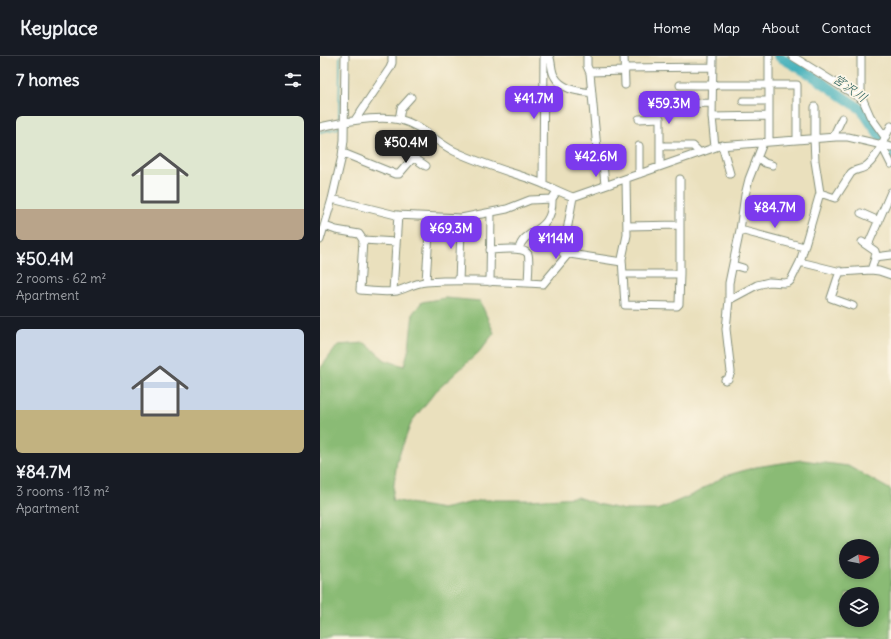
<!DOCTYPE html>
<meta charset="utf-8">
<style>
:root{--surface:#171b24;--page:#242831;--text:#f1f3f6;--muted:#9ea1a6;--line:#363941;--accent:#7c3aed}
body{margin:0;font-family:Delius,"Klee One",sans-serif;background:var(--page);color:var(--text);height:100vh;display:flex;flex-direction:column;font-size:15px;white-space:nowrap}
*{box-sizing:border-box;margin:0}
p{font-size:13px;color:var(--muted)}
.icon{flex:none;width:22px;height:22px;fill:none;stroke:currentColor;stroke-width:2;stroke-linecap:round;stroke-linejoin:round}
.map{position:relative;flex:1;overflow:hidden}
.sheet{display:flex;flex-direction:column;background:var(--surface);width:320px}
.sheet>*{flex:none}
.needle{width:26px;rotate:81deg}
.controls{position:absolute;left:519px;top:483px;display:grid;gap:8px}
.controls a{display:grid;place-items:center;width:40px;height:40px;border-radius:50%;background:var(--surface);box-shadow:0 2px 6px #0003;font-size:20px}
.price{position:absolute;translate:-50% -34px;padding:0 9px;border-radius:8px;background:var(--accent);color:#fff;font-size:13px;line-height:26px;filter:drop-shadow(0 1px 2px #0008)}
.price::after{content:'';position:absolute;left:50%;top:24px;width:12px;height:9px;margin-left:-6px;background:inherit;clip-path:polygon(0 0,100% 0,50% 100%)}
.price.current{background:#222;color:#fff}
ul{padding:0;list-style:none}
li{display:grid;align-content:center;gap:8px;height:212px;padding:0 16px}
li+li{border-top:1px solid var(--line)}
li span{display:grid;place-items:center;height:124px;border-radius:6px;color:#555}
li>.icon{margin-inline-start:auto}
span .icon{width:72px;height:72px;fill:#fffc;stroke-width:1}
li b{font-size:17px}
h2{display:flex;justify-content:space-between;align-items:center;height:48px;padding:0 16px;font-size:17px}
header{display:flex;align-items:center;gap:24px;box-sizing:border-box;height:56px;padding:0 20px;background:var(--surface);border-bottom:1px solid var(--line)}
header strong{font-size:19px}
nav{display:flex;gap:22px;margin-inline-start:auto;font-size:14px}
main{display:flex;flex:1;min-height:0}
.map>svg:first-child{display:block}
.forest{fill:#8abb74;stroke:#547c54;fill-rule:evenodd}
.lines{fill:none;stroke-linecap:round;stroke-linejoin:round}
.stream{stroke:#3fafba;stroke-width:1.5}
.river{stroke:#3fafba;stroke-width:10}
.minor-casing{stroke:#848e78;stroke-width:9}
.minor{stroke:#fff;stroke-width:7}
.labels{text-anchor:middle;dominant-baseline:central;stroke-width:3.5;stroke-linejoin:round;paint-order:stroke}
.water-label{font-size:13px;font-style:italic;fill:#295f5c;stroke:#fcf5e5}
</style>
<header>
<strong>Keyplace</strong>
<nav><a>Home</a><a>Map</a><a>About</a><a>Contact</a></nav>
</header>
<main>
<section class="sheet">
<h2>7 homes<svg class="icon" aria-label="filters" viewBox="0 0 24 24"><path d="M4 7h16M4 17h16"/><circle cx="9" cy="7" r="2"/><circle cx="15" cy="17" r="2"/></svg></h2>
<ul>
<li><span style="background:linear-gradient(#dfe7d0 75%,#b9a48a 0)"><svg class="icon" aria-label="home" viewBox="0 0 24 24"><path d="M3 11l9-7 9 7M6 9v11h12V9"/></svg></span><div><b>¥50.4M</b><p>2 rooms · 62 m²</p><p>Apartment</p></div></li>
<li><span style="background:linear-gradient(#c9d6e8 65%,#c2b280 0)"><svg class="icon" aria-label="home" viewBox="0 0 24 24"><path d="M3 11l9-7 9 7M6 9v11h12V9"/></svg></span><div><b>¥84.7M</b><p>3 rooms · 113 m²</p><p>Apartment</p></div></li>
</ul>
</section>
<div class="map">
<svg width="571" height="583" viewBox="0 0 571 583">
<rect width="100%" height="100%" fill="#fcf5e5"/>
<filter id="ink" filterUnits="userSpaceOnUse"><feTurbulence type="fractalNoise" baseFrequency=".025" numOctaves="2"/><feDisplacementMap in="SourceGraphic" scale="8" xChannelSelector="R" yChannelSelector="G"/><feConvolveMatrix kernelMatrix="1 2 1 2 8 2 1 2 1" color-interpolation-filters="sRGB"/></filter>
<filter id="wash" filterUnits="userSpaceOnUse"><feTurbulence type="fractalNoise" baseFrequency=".012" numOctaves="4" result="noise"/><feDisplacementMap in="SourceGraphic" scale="16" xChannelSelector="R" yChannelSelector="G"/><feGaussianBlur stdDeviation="0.9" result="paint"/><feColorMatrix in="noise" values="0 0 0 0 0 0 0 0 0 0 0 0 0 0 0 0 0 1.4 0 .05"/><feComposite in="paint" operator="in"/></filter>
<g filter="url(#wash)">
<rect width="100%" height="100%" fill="#eae0bd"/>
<!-- forest -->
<path class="forest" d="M 125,242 L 160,245 L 174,277 L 159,296 L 116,335 L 92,365 L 77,404 L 72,444 L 122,453 L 162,444 L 210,444 L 257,441 L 277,448 L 305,454 L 337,454 L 374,438 L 405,420 L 436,411 L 482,404 L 528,410 L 571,434 L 571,583 L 0,583 L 0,313 L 18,289 L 45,287 L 65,304 L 84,310 L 89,292 L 93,257 L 102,246 ZM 526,490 L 552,490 L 552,516 L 526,516 ZM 526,538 L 552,538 L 552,564 L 526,564 Z"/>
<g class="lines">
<!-- stream -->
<path class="stream" d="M 19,64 L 20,0
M 0,76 L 19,72 L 19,69"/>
<!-- river -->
<path class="river" d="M 458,0 L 491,19 L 541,53 L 560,81
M 569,95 L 571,99"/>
</g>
</g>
<g filter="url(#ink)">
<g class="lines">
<defs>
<path id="minor" d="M 267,0 L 267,10 L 270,17 L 277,93 L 282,97 L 285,129
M 304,0 L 305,29
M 393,0 L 392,61 L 395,91
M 449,0 L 449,86
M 472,0 L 543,44 L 550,60 L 565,81
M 224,1 L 230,2 C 232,8 231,16 235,21 C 242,34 259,35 272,37
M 305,12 L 393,11
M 270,16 L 305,15
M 360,29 L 477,29 L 477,84
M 541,42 L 541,0
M 423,45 L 449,45
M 359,48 L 392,47
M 392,61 L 449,60
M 319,63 L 340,62 L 340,110
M 35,64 L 70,12 L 72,7 L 72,0
M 79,64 L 81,52 L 91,41
M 0,71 C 22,66 59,59 81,64 C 101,69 116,86 134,95 C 159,107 187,115 213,124 C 227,129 239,136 253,141 L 399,90 L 516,81 L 528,81 L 571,91
M 513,81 L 522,62
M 494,82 L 495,105 L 500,137 L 515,142 L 531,117 C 535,113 540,114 545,111 C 558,102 564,82 571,70
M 495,82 L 495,51
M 402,89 L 410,118
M 77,90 L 106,110
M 340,90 L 373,90 L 379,96
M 562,90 L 571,108
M 23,97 L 75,118 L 79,118 L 111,81
M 438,102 L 445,107 L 452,109
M 319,118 L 319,90
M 306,123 L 307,179 L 302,203 L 305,249 L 357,250 L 359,248 L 360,218
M 223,128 L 224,0
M 253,141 L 243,197 L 302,206
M 12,143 L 76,159 L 141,162 L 187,153 L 210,144 L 232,143 L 237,135
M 541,157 L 559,165
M 5,170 L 16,174 L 39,178 L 43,184
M 307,170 L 360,169
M 420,174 L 484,191
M 0,184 L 12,143 L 22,100 L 24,84 L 25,0
M 76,186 L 43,184 L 40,234 C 52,235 65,237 77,235 C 87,232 95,227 106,226 C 145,223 184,226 223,228 L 248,198
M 548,189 L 571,136
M 199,193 C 204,171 233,179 232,143
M 170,194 C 179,194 203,190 208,198 C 210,204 208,221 208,227
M 555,201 L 571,199
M 480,206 L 521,216 L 551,214 L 556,199 L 555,195 L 542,186
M 413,209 L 423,212
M 551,214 L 559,215 L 571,219
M 520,215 L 511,242 L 533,250
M 303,218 L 360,218 L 360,123
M 139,225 L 141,175 L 141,162
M 106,226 L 110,161
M 170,226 L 171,156
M 73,235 L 78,159
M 409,244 L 437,229 L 449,226 L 465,227 L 469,226 L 471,224 L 480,206 L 500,137
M 405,324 L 408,323 L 411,316 L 406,273 L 409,244 L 409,227 L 420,174 L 425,139 L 429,123 L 443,87"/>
</defs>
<!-- minor casing -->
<use href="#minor" class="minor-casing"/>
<!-- minor -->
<use href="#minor" class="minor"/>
</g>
</g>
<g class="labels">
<!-- water labels -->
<g class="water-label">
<text transform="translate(530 32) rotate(35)">宮沢川</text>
</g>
</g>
</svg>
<div class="controls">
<a><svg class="needle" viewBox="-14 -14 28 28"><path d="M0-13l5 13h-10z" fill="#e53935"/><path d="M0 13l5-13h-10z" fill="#9ea1a6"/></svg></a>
<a><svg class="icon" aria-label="layers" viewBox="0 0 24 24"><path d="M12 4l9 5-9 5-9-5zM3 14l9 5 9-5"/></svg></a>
</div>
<b class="price" style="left:214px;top:64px">¥41.7M</b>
<b class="price" style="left:349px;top:69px">¥59.3M</b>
<b class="price current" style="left:86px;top:108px">¥50.4M</b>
<b class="price" style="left:276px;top:122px">¥42.6M</b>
<b class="price" style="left:455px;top:173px">¥84.7M</b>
<b class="price" style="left:131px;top:194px">¥69.3M</b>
<b class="price" style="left:236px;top:204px">¥114M</b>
</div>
</main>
